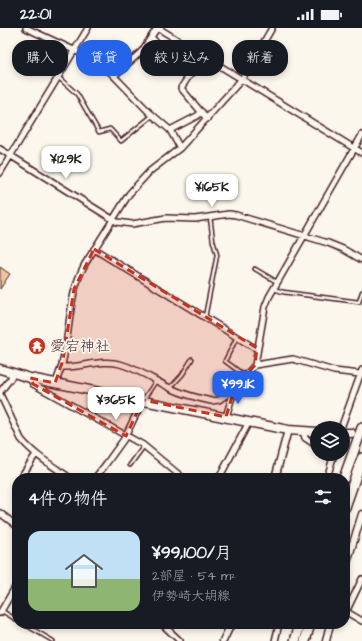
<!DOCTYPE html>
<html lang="ja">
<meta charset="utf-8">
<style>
:root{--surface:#171b24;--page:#242831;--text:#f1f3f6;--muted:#9ea1a6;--accent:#2563eb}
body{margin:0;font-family:"Architects Daughter","Klee One",sans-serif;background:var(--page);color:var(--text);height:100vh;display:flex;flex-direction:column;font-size:15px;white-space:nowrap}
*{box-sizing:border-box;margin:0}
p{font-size:13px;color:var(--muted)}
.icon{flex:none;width:22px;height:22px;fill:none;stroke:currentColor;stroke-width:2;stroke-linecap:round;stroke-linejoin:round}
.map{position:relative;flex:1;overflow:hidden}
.sheet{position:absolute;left:12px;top:445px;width:338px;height:156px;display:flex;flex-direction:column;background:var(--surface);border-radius:16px;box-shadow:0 2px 6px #0003}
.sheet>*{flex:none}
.banner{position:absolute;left:12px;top:12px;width:338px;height:36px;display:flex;gap:8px}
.controls{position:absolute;left:310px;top:393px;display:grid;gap:8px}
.controls a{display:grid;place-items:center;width:40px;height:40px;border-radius:50%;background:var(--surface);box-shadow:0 2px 6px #0003;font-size:20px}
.price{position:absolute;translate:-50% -34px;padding:0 9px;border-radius:8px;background:#fff;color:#222;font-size:13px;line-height:26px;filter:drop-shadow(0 1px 2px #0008)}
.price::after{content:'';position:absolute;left:50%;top:24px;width:12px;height:9px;margin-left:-6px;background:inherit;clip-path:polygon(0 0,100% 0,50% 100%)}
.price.on{background:var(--accent);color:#fff}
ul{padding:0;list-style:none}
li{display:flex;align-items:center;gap:12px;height:100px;padding:0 16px}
li span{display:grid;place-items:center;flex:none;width:112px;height:80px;border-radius:12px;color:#555}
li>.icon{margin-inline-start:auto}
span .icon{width:48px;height:48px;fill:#fffc;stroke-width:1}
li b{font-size:17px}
h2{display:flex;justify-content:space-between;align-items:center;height:48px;padding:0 16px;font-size:17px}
.chip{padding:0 14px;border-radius:16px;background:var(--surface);box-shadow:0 2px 6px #0003;font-size:14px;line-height:36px}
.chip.on{background:var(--accent);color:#fff}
.status{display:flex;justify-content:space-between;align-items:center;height:28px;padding:0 20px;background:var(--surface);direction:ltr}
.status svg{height:11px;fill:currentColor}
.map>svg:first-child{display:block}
.building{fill:#ecc59c;stroke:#4a1f2b}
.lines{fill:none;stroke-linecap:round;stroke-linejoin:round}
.service-casing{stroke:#4a1f2b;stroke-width:5.5}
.minor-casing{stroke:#4a1f2b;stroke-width:8}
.tertiary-casing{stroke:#4a1f2b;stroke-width:9}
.primary-casing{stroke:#4a1f2b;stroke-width:11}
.motorway-casing{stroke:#4a1f2b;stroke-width:12}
.service{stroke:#fbf7ec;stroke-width:2.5}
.minor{stroke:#fbf7ec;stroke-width:5}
.tertiary{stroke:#fbf7ec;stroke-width:6}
.primary{stroke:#fbf7ec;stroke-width:8}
.motorway{stroke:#fbf7ec;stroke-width:9}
.marked{fill:#c8321e;fill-opacity:0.2;stroke:#c8321e;stroke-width:3;stroke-dasharray:8 5;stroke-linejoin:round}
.labels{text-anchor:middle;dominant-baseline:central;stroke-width:3.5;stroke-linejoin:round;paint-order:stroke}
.poi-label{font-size:15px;fill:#4a1f2b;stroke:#fbf7ec;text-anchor:start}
</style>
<div class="status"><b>22:01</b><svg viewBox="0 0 49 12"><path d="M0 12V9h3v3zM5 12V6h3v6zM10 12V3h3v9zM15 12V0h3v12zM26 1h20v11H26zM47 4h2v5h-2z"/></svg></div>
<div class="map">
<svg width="362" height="613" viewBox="0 0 362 613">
<rect width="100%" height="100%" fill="#fbf7ec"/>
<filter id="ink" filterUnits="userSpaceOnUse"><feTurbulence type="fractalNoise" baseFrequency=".025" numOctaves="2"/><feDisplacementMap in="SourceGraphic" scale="8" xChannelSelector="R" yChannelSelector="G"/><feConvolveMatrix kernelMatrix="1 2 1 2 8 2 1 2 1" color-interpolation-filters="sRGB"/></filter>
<g filter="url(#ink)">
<!-- building -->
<path class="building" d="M 0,239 L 10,246 L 0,261 Z
M 38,312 L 43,316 L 35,325 L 30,321 Z"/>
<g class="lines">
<defs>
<path id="service" d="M 58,49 L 77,66 L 99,104 L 110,101 L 121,113 L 152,88
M 188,51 L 209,31
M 255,241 L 277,254
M 274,261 L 283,264 L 359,274 L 362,264
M 205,289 L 217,227 L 213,213 L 210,189
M 237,309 L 225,333 L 245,348
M 171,359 L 182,347 L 192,331
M 143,372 L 156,353
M 130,437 L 144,418
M 2,583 L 17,592
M 24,596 L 53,613"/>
<path id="minor" d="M 26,0 L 78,24 L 111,45 L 149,84 L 170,102 L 180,120
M 158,0 L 362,125
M 151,9 L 187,48 L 187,51 L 181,60 L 207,91
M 114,48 L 142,23 L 157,0
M 170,102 L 197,88 L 202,84
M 0,121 L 117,194 L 132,196 L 166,190 L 195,191 L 229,186 L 236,187 L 328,215 L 343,221 L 362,232
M 0,145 L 88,0
M 94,221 L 253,319 L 257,320
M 255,337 L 293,331 L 334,343 L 360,346
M 61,339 C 81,340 101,331 120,336 C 138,341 154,352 170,360 C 183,366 197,370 211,373 L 219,372 L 229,365 L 255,337 L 265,279 L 269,269 L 362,107
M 30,350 L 33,356 L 143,417 L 183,450
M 56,355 C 58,347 62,340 63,332 C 71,298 68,267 85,236 L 129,166 L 150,143 L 180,120 L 242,51 L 272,0
M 0,364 L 11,350 L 12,345
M 0,366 L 21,411 C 34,427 53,438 70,450
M 226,389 L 234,362
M 341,400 L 362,342
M 303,403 L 305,410 L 317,418
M 28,450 L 23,446 L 36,426
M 95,450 L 106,436 L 124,411 L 143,372
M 219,450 L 249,394
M 327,450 L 334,426
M 0,485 L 17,498
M 345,583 L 362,593
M 346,584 L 362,551
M 0,585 L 17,556
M 162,596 L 180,613
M 275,613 L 279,596"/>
<path id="tertiary" d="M 275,450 L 288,402
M 345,541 L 362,486
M 223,613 L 231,596
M 326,613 L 330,596"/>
<path id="primary" d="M 0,341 L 30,350 L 288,402 L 317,404
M 343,405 L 351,405"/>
<path id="motorway" d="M 344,450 L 362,400
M 345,479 L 362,430
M 295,613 L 300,596
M 305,613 L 310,596"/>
</defs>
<!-- service casing -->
<use href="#service" class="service-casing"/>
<!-- minor casing -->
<use href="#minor" class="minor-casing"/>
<!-- tertiary casing -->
<use href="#tertiary" class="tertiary-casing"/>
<!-- primary casing -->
<use href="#primary" class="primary-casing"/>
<!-- motorway casing -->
<use href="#motorway" class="motorway-casing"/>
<!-- service -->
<use href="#service" class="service"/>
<!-- minor -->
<use href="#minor" class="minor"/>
<!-- tertiary -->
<use href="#tertiary" class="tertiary"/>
<!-- primary -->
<use href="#primary" class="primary"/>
<!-- motorway -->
<use href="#motorway" class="motorway"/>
</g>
</g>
<!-- marked area -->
<path class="marked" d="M 94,221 L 257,320 L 255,337 L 235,359 L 226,389 L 143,372 L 126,408 L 33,356 L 30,350 L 55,355 L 63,332 L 74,261 Z"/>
<!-- icons -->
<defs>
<symbol id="temple-disc" viewBox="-11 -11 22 22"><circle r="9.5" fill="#c8321e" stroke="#fbf7ec"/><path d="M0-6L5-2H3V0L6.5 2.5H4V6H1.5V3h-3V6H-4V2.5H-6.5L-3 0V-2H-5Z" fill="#fff"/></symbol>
</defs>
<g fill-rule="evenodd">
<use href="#temple-disc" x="27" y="308" width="20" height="20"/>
</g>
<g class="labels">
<!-- poi labels -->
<g class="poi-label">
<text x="50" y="318">愛宕神社</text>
</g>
</g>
</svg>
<div class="controls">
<a><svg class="icon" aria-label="layers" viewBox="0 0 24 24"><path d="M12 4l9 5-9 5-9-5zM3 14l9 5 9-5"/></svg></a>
</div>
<b class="price" style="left:66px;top:152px">¥129K</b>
<b class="price" style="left:212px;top:180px">¥165K</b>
<b class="price on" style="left:238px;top:377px">¥99.1K</b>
<b class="price" style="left:116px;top:393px">¥365K</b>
<div class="banner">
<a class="chip">購入</a>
<a class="chip on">賃貸</a>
<a class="chip">絞り込み</a>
<a class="chip">新着</a>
</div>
<section class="sheet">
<h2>4件の物件<svg class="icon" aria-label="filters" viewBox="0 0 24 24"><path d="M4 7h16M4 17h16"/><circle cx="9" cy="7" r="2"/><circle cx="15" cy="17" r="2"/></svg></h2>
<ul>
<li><span style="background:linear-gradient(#bfe0f5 60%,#8fb573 0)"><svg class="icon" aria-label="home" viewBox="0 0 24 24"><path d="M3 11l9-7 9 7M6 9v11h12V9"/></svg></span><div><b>¥99,100/月</b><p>2部屋 · 54 m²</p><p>伊勢崎大胡線</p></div></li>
</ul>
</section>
</div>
